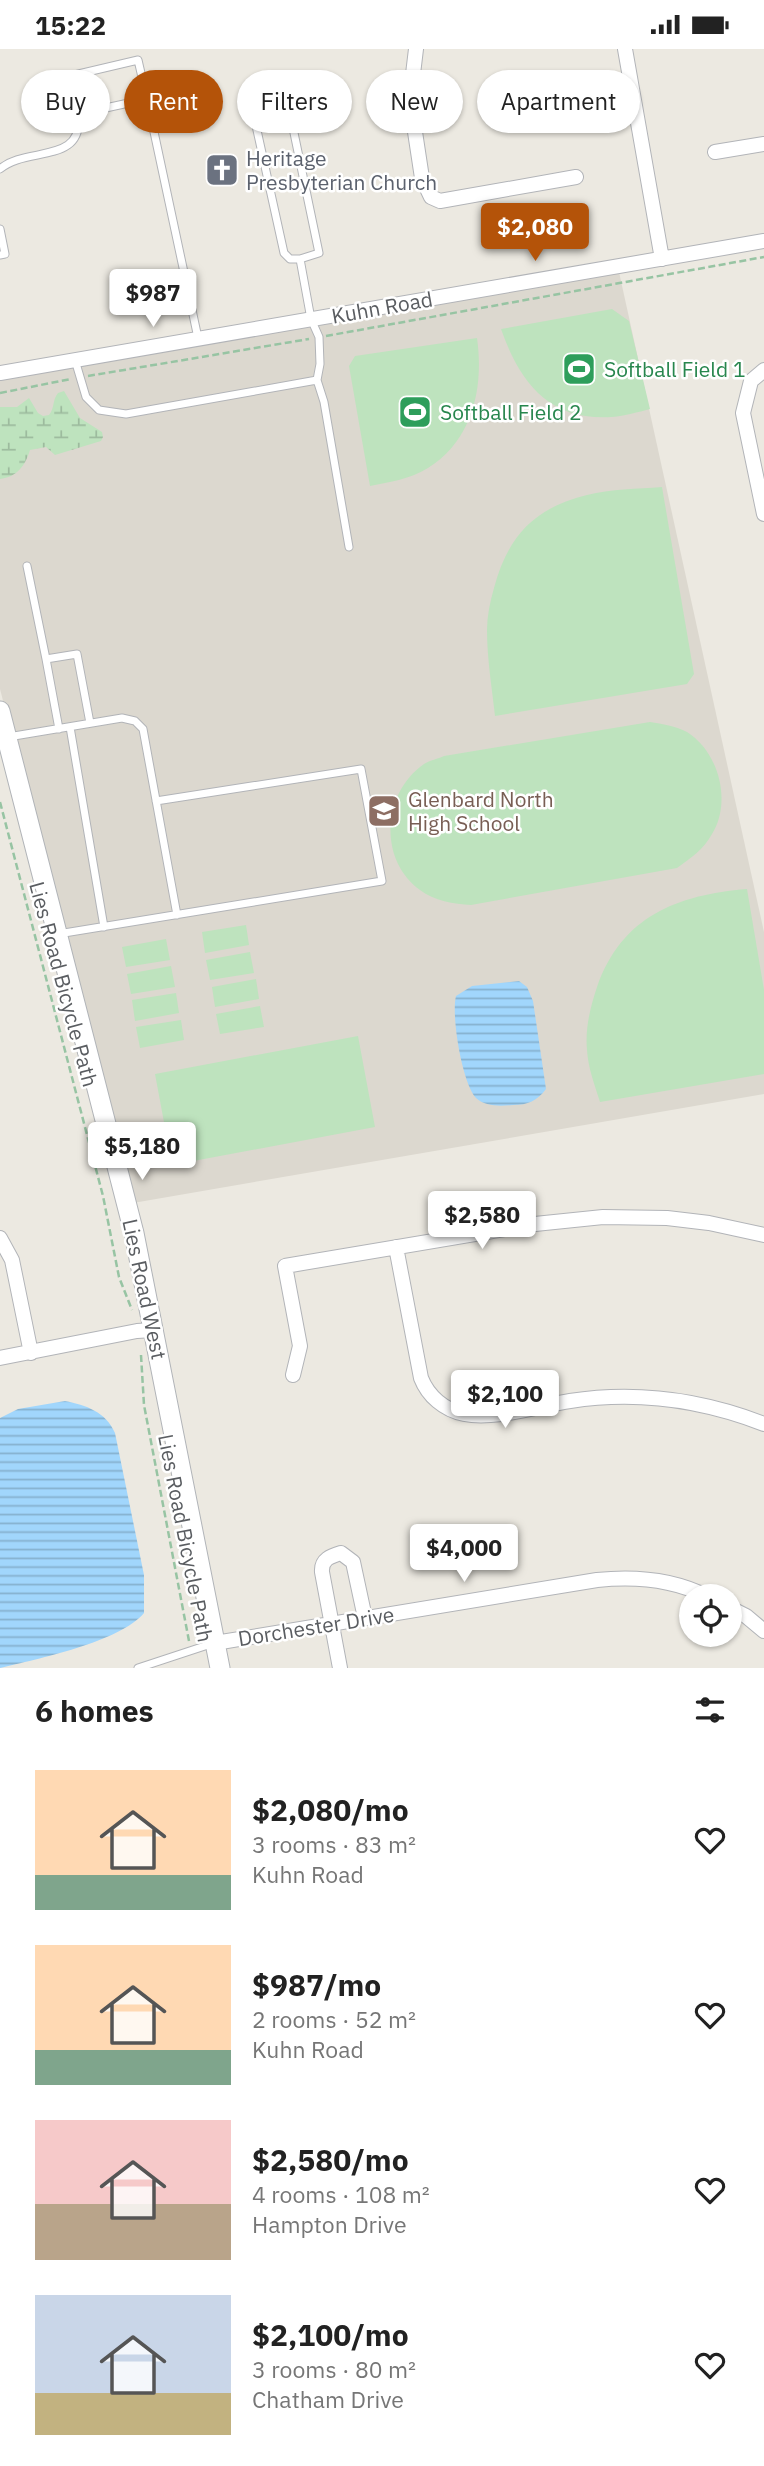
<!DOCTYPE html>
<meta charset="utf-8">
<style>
:root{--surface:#fff;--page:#f2f2f2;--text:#222;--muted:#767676;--accent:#b45309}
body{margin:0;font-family:"IBM Plex Sans",sans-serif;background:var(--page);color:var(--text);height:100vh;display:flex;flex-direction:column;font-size:26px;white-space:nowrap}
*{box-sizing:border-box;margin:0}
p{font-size:23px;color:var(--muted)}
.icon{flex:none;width:38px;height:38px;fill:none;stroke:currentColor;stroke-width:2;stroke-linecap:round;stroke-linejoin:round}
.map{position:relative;height:1619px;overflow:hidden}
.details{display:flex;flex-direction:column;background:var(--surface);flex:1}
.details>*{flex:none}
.top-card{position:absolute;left:21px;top:21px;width:723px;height:63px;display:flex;gap:14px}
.controls{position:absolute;left:679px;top:1535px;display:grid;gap:14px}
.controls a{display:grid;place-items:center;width:63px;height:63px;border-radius:50%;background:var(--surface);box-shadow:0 2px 5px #0004;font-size:35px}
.price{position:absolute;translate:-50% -60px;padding:0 16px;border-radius:7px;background:#fff;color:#222;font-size:23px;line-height:46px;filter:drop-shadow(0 2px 4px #0008)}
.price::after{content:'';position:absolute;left:50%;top:42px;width:21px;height:16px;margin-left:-10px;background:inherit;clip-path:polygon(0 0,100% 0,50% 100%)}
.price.on{background:var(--accent);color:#fff}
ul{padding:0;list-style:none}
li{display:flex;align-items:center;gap:21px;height:175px;padding:0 35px}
li span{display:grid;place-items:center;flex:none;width:196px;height:140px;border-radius:0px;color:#555}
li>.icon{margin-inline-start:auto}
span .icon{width:84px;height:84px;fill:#fffc;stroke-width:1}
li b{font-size:30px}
h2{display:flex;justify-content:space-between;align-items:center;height:84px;padding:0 35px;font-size:30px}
.pill{padding:0 24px;border-radius:32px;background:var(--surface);box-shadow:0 2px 5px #0004;font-size:24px;line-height:63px}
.pill.on{background:var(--accent);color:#fff}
.status{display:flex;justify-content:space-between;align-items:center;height:49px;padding:0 35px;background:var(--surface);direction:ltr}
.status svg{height:19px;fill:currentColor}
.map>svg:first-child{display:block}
.education{fill:#dcd8cf}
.wetland{fill:url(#wetland-marsh)}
.park{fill:#bee3be}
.water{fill:url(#water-rules)}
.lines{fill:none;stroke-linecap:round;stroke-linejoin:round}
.lane-casing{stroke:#b2b4b8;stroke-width:9}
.street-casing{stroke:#b2b4b8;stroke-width:16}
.secondary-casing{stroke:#b1b4b8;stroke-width:21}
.path{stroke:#97c4a3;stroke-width:2.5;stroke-dasharray:7 3.5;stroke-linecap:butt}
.lane{stroke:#fff;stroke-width:7}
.street{stroke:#fff;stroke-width:14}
.secondary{stroke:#fff;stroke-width:19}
.labels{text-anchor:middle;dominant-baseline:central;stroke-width:5;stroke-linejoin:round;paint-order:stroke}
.worship-label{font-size:21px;fill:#5b616d;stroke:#fff;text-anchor:start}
.street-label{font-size:21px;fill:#5a5d61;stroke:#fff}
.leisure-label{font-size:21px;fill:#27864d;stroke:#fff;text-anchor:start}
.education-label{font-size:21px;fill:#785e54;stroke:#fff;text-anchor:start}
</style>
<div class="status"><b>15:22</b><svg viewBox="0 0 49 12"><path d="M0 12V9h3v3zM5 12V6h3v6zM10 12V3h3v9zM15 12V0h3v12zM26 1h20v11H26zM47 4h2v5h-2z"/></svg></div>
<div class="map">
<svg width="764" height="1619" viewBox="0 0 764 1619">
<defs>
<pattern id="wetland-marsh" width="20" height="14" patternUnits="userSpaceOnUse" patternTransform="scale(1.75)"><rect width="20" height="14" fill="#bee3be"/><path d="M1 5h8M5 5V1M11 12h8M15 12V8" fill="none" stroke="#9dbb9e"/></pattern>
<pattern id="water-rules" width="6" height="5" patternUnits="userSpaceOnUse" patternTransform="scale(1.75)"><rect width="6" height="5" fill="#a1d6fc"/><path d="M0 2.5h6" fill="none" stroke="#86b1cf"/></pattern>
</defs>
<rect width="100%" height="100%" fill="#ece9e1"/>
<!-- education -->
<path class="education" d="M 619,223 L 764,883 L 764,1045 L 133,1154 L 0,640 L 0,331 Z"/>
<!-- wetland -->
<path class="wetland" d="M 64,342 L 80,369 L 102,383 L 103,388 L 101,392 L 55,406 L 46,398 L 30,401 C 25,417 17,428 0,430 L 0,358 L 17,358 L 29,349 L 38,364 L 43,367 L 49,366 C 55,359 52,351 58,344 Z"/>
<!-- park -->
<path class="park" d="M 612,260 L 629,272 L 650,360 C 638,363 625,367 612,368 C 549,372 520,334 501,280 Z
M 477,289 C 484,338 473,391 428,419 C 410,430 390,433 370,437 L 349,317 L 355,307 Z
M 662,438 L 694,625 L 687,635 L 495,667 C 492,639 487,610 487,581 C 487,567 490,553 494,539 C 508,487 534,459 587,446 C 611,440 637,440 662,438 Z
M 650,673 C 662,675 676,677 687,683 C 719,703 732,753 712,785 C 704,800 691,809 677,819 L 471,856 C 454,855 434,852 420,841 C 378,811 382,744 424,715 C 430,711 438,710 444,707 Z
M 747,840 L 764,941 L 764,1025 L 600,1053 C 595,1037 588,1019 587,1001 C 585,980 590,959 597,938 C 622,867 677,846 747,840 Z
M 246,876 L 249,896 L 205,904 L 202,883 Z
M 166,890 L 170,911 L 126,918 L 122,898 Z
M 250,903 L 254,924 L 210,931 L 206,911 Z
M 171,917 L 175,938 L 131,945 L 127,925 Z
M 256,930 L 259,950 L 215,958 L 212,938 Z
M 176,944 L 179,964 L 135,972 L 132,951 Z
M 260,957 L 264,978 L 220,985 L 216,965 Z
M 181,971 L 184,991 L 140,999 L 136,978 Z
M 358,987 L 375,1078 L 172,1116 L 155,1025 Z"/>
<!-- water -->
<path class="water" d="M 519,932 L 527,938 L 533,952 L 546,1040 C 537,1052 528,1056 513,1056 C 501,1057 485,1058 476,1049 C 462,1034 451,966 456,947 L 472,937 Z
M 65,1352 C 86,1356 106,1363 115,1384 L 144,1526 L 144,1564 C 120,1593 37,1610 0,1619 L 0,1369 L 18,1360 Z"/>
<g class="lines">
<defs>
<path id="lane" d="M 249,46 L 253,63
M 288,55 L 319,204 L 300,210 L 290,210 L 284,204 L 253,63 Z
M 78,65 L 70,27 L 138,11 L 147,50
M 0,120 C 26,97 85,116 78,65 L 147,50 L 198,289
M 0,180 L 5,205 L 0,206
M 75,311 L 86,348 L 99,361 L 126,365 L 317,331 L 320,315 L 319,288 L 311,270 L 300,210
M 317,331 L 324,353 L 349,498
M 27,517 L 46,610
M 70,678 L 104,878
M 59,680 L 46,610 L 77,605 L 90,674
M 8,688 L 122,669 L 135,672 L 143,680 L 177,866
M 58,885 L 382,832 L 361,720 L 156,752
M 138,1619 L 214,1594"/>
<path id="street" d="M 416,0 L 410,50 L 422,129 L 431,148 L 440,152 L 576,128
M 625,0 L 662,210
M 715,103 L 764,95
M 764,321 L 751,332 L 743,364 L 764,465
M 0,324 L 764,192
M 0,1189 L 12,1211 L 31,1304
M 396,1198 L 421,1329 C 428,1347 444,1361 464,1365 C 495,1371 538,1357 570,1352 C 635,1342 702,1351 764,1375
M 0,1309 L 137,1282 L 153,1281
M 293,1326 L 300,1297 L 285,1217 L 535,1175 L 603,1168 L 667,1169 L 709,1174 L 764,1186
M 730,1559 L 746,1567 L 764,1582
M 215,1594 L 597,1531 C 635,1527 672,1530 706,1547
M 340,1619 L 322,1523 C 321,1510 331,1507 341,1504 L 353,1513 L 365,1569"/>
<path id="secondary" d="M 0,662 L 134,1184 L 220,1619"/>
</defs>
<!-- lane casing -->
<use href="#lane" class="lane-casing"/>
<!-- street casing -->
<use href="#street" class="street-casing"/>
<!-- secondary casing -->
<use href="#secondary" class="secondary-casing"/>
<!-- path -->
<path class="path" d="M 326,287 L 764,208
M 88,327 L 309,290
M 0,344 L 71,330
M 0,753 L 103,1147 L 119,1228 L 132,1261
M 141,1306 L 144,1356 L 189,1592"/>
<!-- lane -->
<use href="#lane" class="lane"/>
<!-- street -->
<use href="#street" class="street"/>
<!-- secondary -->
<use href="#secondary" class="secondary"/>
</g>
<!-- icons -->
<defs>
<symbol id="church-square" viewBox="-11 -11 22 22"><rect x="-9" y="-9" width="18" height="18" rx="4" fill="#6b7280" stroke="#fff"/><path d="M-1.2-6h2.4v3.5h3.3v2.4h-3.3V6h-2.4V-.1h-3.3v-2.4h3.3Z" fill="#fff"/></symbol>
<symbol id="stadium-square" viewBox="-11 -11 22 22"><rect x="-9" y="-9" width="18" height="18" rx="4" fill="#2e9e5b" stroke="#fff"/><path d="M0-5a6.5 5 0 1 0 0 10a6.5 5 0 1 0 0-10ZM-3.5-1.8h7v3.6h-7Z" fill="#fff"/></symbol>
<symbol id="school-square" viewBox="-11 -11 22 22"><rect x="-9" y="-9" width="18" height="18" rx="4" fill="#8d6e63" stroke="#fff"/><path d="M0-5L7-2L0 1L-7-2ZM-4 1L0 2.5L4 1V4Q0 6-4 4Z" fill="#fff"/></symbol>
</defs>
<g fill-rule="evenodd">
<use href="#church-square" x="203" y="102" width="38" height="38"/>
<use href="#stadium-square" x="560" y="301" width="38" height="38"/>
<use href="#stadium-square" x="396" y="344" width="38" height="38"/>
<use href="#school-square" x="365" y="743" width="38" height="38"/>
</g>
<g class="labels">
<!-- worship labels -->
<g class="worship-label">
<text x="246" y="109">Heritage<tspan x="246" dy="24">Presbyterian Church</tspan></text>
</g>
<!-- street labels -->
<g class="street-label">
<text transform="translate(382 258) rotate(-10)">Kuhn Road</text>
<text transform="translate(64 935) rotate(75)">Lies Road Bicycle Path</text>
<text transform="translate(145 1240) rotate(78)">Lies Road West</text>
<text transform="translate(186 1489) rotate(79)">Lies Road Bicycle Path</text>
<text transform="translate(316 1577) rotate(-9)">Dorchester Drive</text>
</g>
<!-- leisure labels -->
<g class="leisure-label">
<text x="604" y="320">Softball Field 1</text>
<text x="440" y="363">Softball Field 2</text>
</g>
<!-- education labels -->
<g class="education-label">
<text x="408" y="750">Glenbard North<tspan x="408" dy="24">High School</tspan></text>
</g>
</g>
</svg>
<div class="controls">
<a><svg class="icon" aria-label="locate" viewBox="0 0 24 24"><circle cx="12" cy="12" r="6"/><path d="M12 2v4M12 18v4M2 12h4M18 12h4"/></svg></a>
</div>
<b class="price on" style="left:535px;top:214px">$2,080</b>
<b class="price" style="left:153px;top:280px">$987</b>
<b class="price" style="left:142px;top:1133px">$5,180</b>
<b class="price" style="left:482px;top:1202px">$2,580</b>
<b class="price" style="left:505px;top:1381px">$2,100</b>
<b class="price" style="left:464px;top:1535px">$4,000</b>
<div class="top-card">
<a class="pill">Buy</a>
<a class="pill on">Rent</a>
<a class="pill">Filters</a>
<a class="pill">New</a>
<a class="pill">Apartment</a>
</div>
</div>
<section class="details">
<h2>6 homes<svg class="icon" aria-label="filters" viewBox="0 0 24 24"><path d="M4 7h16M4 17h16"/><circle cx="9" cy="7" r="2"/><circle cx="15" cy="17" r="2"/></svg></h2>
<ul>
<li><span style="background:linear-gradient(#ffd9b3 75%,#7fa58c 0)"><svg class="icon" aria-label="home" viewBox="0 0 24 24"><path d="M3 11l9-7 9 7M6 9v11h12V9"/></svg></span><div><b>$2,080/mo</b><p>3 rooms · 83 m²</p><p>Kuhn Road</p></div><svg class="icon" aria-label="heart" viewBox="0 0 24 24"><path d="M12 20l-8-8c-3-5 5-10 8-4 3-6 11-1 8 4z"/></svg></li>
<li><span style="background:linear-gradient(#ffd9b3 75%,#7fa58c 0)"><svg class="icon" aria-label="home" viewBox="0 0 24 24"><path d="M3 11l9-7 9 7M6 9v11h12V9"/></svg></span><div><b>$987/mo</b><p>2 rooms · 52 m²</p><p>Kuhn Road</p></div><svg class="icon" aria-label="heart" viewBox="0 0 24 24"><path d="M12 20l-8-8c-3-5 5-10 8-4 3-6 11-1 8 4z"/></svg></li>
<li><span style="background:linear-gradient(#f6c9c9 60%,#b9a48a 0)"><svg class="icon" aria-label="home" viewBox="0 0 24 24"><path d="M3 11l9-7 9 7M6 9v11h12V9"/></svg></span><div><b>$2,580/mo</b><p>4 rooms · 108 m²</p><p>Hampton Drive</p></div><svg class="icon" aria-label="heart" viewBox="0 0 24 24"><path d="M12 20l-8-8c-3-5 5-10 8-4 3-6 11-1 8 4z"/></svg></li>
<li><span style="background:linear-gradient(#c9d6e8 70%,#c2b280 0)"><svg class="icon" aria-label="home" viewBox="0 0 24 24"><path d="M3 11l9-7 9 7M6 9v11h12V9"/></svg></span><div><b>$2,100/mo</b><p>3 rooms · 80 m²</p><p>Chatham Drive</p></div><svg class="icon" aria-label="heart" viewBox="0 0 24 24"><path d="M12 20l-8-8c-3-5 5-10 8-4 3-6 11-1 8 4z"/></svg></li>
</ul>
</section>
